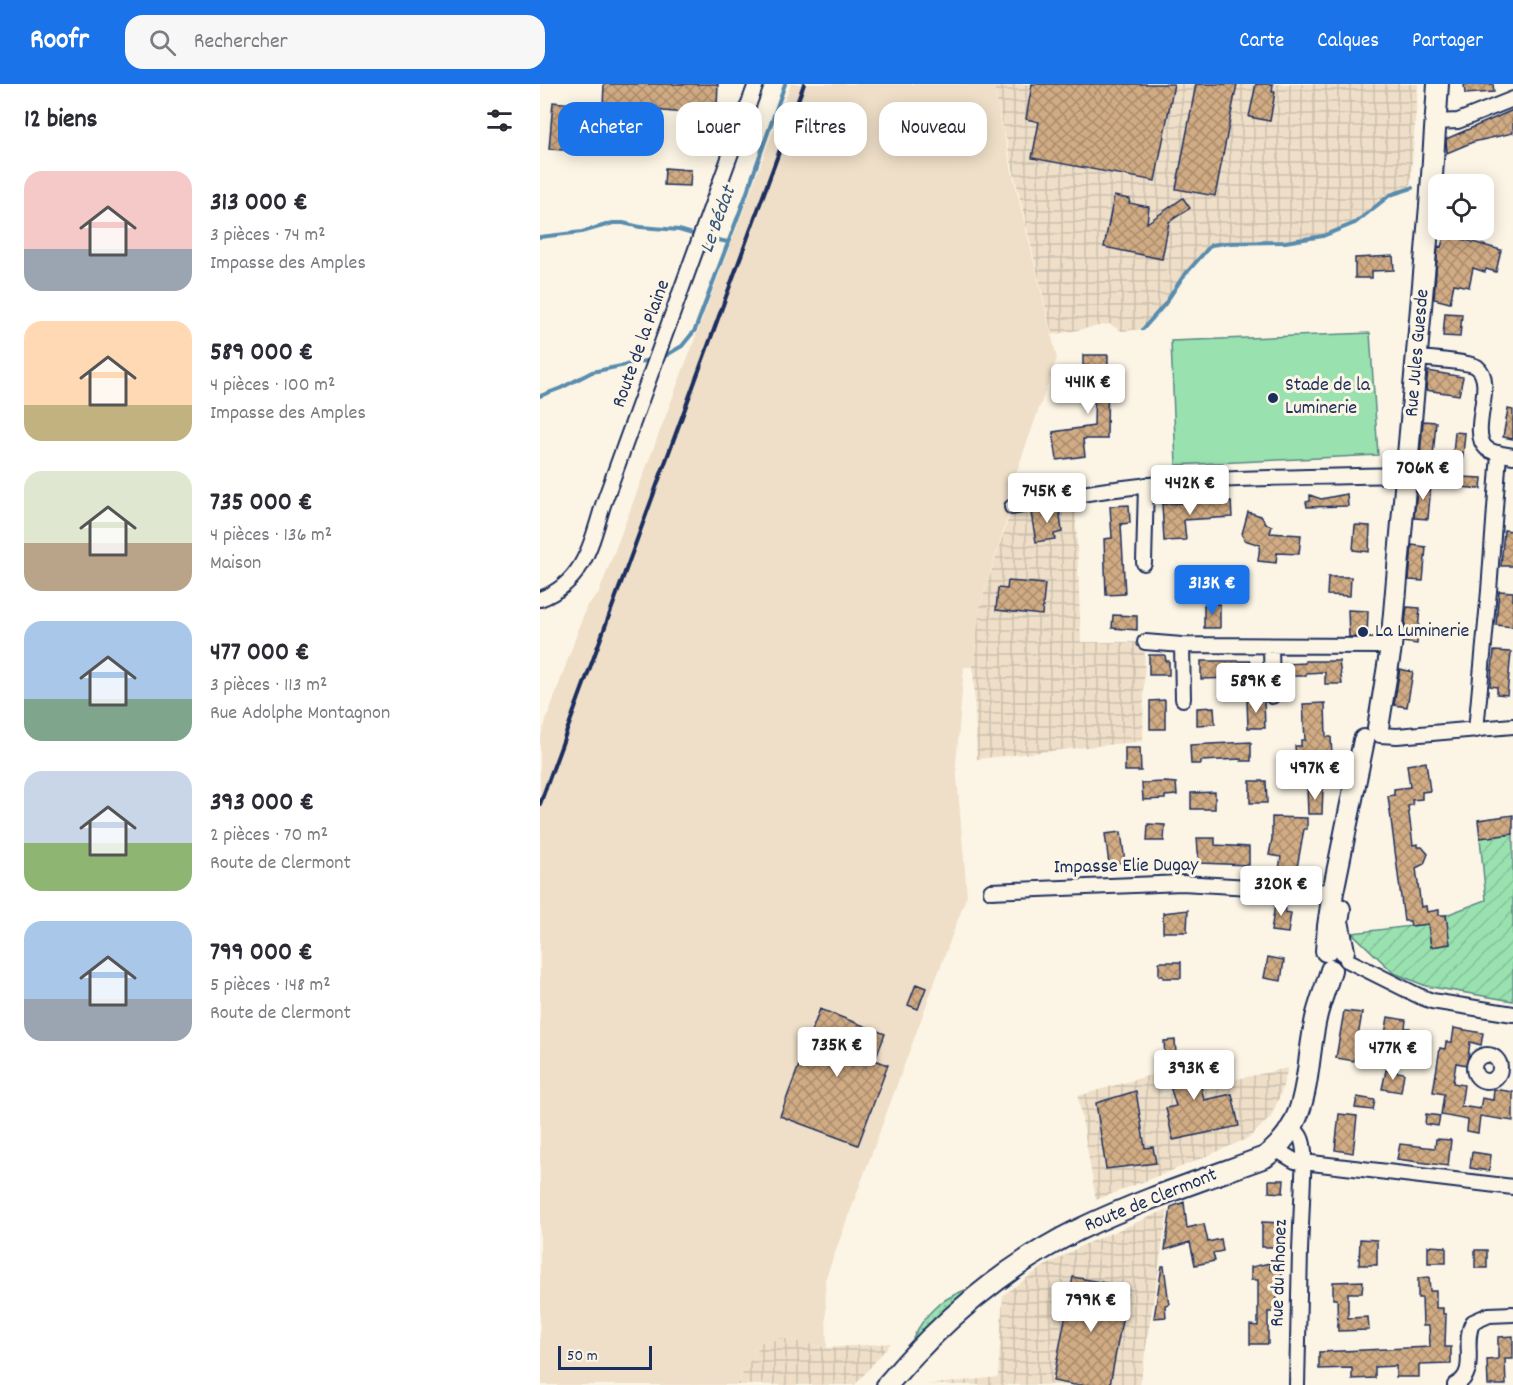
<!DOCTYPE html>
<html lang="fr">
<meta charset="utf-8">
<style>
:root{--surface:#fff;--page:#f7f7f7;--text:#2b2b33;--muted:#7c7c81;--accent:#1a73e8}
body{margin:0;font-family:Dekko,sans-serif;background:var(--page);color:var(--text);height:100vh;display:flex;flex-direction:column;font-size:22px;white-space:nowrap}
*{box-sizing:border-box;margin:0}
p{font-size:20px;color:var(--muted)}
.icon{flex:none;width:33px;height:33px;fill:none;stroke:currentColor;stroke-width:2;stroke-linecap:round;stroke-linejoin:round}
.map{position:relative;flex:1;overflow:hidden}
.panel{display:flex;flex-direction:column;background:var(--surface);width:540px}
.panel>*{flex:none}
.top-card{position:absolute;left:18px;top:18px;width:570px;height:54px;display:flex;gap:12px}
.controls{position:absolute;left:888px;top:90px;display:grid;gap:12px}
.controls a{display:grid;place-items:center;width:66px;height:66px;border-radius:12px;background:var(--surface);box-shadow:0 3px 15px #0003;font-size:30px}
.scale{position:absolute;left:18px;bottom:15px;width:94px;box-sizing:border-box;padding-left:6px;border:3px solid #1b2f5e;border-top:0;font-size:16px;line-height:21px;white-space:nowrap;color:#1b2f5e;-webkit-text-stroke:4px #fcf5e5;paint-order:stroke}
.price{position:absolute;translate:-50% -51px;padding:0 14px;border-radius:6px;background:#fff;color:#222;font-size:20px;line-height:39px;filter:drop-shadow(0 2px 3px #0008)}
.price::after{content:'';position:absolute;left:50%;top:36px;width:18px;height:14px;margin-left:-9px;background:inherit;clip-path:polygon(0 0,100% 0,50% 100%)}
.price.on{background:var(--accent);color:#fff}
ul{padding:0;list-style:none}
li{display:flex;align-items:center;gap:18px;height:150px;padding:0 24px}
li span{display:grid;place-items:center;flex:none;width:168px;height:120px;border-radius:18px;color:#555}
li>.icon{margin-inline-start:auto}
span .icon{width:72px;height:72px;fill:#fffc;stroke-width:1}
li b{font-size:26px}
h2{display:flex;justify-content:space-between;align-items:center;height:72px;padding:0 24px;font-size:26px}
.chip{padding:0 21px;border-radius:18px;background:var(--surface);box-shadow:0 3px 15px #0003;font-size:21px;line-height:54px}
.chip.on{background:var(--accent);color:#fff}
header{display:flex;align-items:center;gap:36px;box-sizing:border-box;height:84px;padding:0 30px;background:var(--accent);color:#fff}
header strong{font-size:28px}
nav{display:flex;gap:33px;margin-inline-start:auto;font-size:21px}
.search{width:420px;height:54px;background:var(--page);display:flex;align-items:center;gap:15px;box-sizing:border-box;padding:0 21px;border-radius:18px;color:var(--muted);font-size:22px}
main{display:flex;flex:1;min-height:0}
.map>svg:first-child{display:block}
.built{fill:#efdfc8}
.industrial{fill:url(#industrial-grid)}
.grass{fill:url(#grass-dots);stroke:#5a8886;stroke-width:1.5}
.garden{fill:url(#garden-furrows);stroke:#5a8886;stroke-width:1.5}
.pitch{fill:#99e1af;stroke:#5a8886;stroke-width:1.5}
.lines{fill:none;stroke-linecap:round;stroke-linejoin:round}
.stream{stroke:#598cae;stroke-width:4}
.building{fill:url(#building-cross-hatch);stroke:#1b2f5e;stroke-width:1.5}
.minor-casing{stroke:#1b2f5e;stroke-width:18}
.secondary-casing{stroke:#1b2f5e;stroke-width:24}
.minor{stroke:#fcf5e5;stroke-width:14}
.secondary{stroke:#fcf5e5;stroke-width:20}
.rail{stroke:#1b2f5e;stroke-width:4}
.poi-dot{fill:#1b2f5e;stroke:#fcf5e5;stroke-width:2}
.labels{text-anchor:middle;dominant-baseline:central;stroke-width:6;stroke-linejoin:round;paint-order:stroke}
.street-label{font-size:20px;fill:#1b2f5e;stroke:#fcf5e5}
.poi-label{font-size:20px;fill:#1b2f5e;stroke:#fcf5e5;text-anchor:start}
.water-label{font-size:21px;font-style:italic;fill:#35567f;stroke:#fcf5e5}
</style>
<header>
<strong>Roofr</strong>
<div class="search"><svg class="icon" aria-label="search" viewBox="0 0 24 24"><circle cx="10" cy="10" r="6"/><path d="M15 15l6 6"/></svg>Rechercher</div>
<nav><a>Carte</a><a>Calques</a><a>Partager</a></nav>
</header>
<main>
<section class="panel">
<h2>12 biens<svg class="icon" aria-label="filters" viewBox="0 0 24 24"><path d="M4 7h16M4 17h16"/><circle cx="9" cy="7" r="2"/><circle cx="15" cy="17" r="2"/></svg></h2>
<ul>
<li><span style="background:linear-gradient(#f6c9c9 65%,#9aa5b1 0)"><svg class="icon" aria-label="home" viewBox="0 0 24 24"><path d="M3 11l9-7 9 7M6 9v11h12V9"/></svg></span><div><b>313 000 €</b><p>3 pièces · 74 m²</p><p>Impasse des Amples</p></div></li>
<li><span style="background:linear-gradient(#ffd9b3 70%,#c2b280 0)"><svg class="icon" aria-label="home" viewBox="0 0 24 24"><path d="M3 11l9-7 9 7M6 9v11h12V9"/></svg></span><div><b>589 000 €</b><p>4 pièces · 100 m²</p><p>Impasse des Amples</p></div></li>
<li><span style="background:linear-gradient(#dfe7d0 60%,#b9a48a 0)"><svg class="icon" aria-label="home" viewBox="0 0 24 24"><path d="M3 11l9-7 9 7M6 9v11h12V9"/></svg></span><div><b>735 000 €</b><p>4 pièces · 136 m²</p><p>Maison</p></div></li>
<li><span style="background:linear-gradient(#a9c7e8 65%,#7fa58c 0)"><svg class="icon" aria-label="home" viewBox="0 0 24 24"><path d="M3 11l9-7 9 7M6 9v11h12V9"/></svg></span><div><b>477 000 €</b><p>3 pièces · 113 m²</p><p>Rue Adolphe Montagnon</p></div></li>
<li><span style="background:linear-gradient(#c9d6e8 60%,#8fb573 0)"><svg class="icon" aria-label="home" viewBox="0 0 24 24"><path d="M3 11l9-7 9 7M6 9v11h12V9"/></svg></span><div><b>393 000 €</b><p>2 pièces · 70 m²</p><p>Route de Clermont</p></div></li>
<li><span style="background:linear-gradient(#a9c7e8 65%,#9aa5b1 0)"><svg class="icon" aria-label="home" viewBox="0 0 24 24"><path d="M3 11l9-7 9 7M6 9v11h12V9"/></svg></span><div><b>799 000 €</b><p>5 pièces · 148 m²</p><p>Route de Clermont</p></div></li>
</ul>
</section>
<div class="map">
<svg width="973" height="1301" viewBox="0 0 973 1301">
<defs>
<pattern id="industrial-grid" width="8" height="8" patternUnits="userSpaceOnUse" patternTransform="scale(1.5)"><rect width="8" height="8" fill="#efdfc8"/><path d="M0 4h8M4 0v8" fill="none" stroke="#ccc0ae"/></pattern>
<pattern id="grass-dots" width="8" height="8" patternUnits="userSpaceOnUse" patternTransform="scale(1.5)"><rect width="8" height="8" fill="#99e1af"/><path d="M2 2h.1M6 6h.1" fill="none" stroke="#83c199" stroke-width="1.8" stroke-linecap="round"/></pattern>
<pattern id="garden-furrows" width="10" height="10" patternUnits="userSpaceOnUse" patternTransform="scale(1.5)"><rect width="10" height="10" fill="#99e1af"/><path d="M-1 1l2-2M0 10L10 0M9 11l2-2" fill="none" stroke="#83c199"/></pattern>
<pattern id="building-cross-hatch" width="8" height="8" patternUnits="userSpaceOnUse" patternTransform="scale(1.5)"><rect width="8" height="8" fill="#d1ab83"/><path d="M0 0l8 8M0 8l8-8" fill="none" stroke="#a98c6e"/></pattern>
</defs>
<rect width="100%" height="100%" fill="#fcf5e5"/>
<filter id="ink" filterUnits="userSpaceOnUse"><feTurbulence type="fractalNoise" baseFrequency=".0167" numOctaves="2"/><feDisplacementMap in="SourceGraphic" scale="12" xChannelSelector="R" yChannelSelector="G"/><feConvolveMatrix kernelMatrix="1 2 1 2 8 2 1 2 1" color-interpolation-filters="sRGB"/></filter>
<g filter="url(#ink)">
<!-- built -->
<path class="built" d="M 251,0 L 453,0 L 469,74 L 517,274 L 466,418 L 468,432 L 440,522 L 433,583 L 424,583 L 416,681 L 427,811 L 285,1196 L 287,1264 L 241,1254 L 221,1258 L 196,1301 L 0,1301 L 0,654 L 47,521 L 58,511 Z"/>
<!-- industrial -->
<path class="industrial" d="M 453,0 L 878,0 L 870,105 L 850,111 L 815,139 L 783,152 L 745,158 L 685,159 L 671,161 L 642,194 L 625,220 L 603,245 L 582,247 L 569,240 L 512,251 Z
M 535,411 L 541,558 L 605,558 L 603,657 L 437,675 L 433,583 L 440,522 L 472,423 Z
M 748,984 L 741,1009 L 731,1033 L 709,1054 L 641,1083 L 556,1116 L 538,1012 L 621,988 L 622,1011 Z
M 628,1125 L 600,1301 L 387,1301 L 458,1293 L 463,1211 L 501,1184 L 543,1161 Z
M 241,1254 L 287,1264 L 351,1259 L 315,1301 L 196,1301 L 221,1258 Z"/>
<!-- grass -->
<path class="grass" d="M 425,1206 L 426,1208 L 376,1256 L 373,1254 C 385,1230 399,1216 425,1206 Z"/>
<!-- garden -->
<path class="garden" d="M 973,750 L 973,917 L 886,902 L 854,889 L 812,849 L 888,840 L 891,863 L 909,860 L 906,831 L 946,816 L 940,754 Z"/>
<!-- pitch -->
<path class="pitch" d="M 830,249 L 838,371 L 636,381 L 631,257 Z"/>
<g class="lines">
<!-- stream -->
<path class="stream" d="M 0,153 L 42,148 L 73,139 L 83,139 L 100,143 L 139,146 L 156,151
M 168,154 L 188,158
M 603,245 L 625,220 L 642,194 L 671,161 L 685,159 L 745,158 L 783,152 L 815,139 L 850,111 L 872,104
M 125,272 L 142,262 L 155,246 L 205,114 L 245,0
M 0,312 L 21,304 L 52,288 L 105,277"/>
</g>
<!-- building -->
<path class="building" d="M 64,0 L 178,0 L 177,23 L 169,29 L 158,30 L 100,25 L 97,71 L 9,65 L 13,18 L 63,23 Z
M 492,0 L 634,0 L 615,97 L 492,74 L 499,38 L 486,35 Z
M 656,0 L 697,0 L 675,112 L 636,105 Z
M 716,0 L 733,0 L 732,8 L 735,8 L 730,37 L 709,33 Z
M 924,0 L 953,0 L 954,8 L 925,10 Z
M 973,26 L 973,49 L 933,58 L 907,69 L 906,55 Z
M 125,84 L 151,86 L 150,102 L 124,101 Z
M 574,112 L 590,115 L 589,119 L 609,123 L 607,139 L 643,114 L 650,124 L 629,138 L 622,175 L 564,163 Z
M 906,146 L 924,147 L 922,155 L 961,166 L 956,188 L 946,185 L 945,188 L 933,184 L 929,203 L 914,200 L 910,219 L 894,215 L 898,162 L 901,163 Z
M 853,172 L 854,186 L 832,187 L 832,194 L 815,194 L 815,174 Z
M 905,229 L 922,230 L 920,253 L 903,252 Z
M 543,271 L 568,271 L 567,355 L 543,355 L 545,372 L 517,376 L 513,348 L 554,342 L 555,282 L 543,282 Z
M 888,287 L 923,293 L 919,311 L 886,306 Z
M 968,325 L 973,326 L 973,355 L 963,353 Z
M 883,337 L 896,338 L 893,373 L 880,372 Z
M 915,348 L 925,349 L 921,393 L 942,394 L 941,405 L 910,402 Z
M 878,399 L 891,400 L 888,435 L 874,434 Z
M 807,410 L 808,422 L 767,423 L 766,418 L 770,417 L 770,411 L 781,415 Z
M 691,417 L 692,433 L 644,436 L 646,456 L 624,457 L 622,420 Z
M 589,421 L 590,439 L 581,440 L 585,510 L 566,511 L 564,455 L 572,454 L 570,422 Z
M 519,424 L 522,448 L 514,450 L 515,455 L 496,458 L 491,429 Z
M 708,428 L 721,432 L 726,440 L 732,442 L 730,449 L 761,451 L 759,470 L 737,469 L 736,479 L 718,477 L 720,461 L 704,456 L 702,450 Z
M 815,441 L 830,442 L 829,468 L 813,466 Z
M 964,446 L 973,447 L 973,482 L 961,482 Z
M 872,461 L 886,463 L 883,497 L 869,496 Z
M 788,493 L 811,493 L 810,512 L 787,511 Z
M 468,497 L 505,500 L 502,531 L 456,526 L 458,504 L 467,505 Z
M 959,507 L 973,508 L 973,543 L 956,541 Z
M 680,520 L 680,544 L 664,544 L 664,521 Z
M 867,523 L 880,524 L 877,560 L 863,558 Z
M 808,526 L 828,527 L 827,553 L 809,553 Z
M 573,531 L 597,532 L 597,546 L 572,544 Z
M 954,567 L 971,568 L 967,611 L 957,610 L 957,603 L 950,602 Z
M 609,571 L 625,571 L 626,577 L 629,577 L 629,591 L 609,591 Z
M 661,577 L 710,577 L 710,604 L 696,604 L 695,594 L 661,595 Z
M 765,577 L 799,577 L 802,600 L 785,600 L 785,588 L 766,589 L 766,592 L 746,592 L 746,580 L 765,579 Z
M 860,585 L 873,588 L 867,623 L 854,621 Z
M 724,615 L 725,644 L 708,644 L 707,616 Z
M 625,616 L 625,645 L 610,645 L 610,617 Z
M 785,619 L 786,653 L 791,653 L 792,672 L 756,675 L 755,662 L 761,662 L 761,656 L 765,656 L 763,620 Z
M 674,623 L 675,640 L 657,641 L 657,624 Z
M 711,658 L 711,677 L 701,677 L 701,675 L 661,677 L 661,680 L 651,680 L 650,661 Z
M 585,664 L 600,664 L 601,687 L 585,687 Z
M 886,678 L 890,707 L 882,708 L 882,715 L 872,716 L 873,721 L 868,722 L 873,761 L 878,760 L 878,763 L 882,763 L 888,770 L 884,780 L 876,784 L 881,823 L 886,822 L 887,828 L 899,826 L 899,831 L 906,831 L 910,860 L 891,863 L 888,840 L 871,842 L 870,837 L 864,837 L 848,712 L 854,711 L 854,705 L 870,703 L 867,681 Z
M 710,697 L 726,697 L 727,719 L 710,719 Z
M 625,698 L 636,699 L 637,711 L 625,712 L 625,715 L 603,716 L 602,699 Z
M 767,704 L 783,704 L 782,730 L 768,730 Z
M 675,708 L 675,725 L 651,725 L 651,709 Z
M 973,731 L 973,750 L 940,754 L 938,736 Z
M 732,733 L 767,734 L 767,745 L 764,745 L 756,789 L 739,785 L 741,773 L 729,771 L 732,755 Z
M 608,740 L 625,741 L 624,757 L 607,757 Z
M 581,748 L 585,778 L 569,780 L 565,750 Z
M 657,754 L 675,754 L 675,761 L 709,763 L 709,781 L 659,779 Z
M 736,814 L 746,814 L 745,828 L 751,829 L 748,849 L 731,847 Z
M 648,826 L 647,848 L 623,848 L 623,829 Z
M 728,873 L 744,876 L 741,897 L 724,894 Z
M 619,878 L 641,878 L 641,894 L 623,894 L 623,892 L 619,892 Z
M 376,900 L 386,904 L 378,925 L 368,921 Z
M 280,925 L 345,950 L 335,976 L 348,981 L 318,1061 L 240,1032 Z
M 804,927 L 822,929 L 814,977 L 796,974 Z
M 848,933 L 866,936 L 865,944 L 870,944 L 867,958 L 859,956 L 859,959 L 844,956 Z
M 914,944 L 943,949 L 941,961 L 930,958 L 927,981 L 916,979 L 913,999 L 924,1001 L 921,1022 L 940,1025 L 942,1014 L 953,1016 L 954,1005 L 973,1008 L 973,1037 L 940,1032 L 938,1049 L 927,1047 L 928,1036 L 901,1031 L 904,1010 L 893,1008 L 900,964 L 905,965 L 906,958 L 912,958 Z
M 635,956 L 637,983 L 656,978 L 664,1016 L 692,1010 L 699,1042 L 633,1056 L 626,1024 L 636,1022 L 626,989 L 624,957 Z
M 846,986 L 864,989 L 861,1008 L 842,1005 Z
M 596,1007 L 605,1064 L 613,1063 L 616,1079 L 566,1085 L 556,1019 Z
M 817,1013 L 835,1016 L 833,1026 L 815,1024 Z
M 799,1030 L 817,1032 L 813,1069 L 795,1066 Z
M 886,1030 L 900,1032 L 898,1042 L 885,1040 Z
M 896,1055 L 911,1056 L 908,1082 L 857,1075 L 860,1060 L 895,1064 Z
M 932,1068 L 951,1071 L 949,1087 L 930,1084 Z
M 729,1096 L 744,1096 L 743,1109 L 729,1108 Z
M 644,1118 L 647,1144 L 664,1140 L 668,1158 L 681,1155 L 683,1167 L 673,1169 L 675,1177 L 655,1181 L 650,1158 L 625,1166 L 631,1123 Z
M 722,1138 L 743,1139 L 742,1163 L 722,1163 Z
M 820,1155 L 837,1156 L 837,1181 L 819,1181 Z
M 888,1162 L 906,1163 L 906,1179 L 888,1179 Z
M 935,1166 L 947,1166 L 947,1184 L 935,1184 Z
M 730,1179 L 730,1186 L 742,1186 L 741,1202 L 737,1202 L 737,1228 L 728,1228 L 728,1260 L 710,1260 L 710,1241 L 718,1242 L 718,1196 L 711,1196 L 711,1183 Z
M 622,1182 L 624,1182 L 629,1220 L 625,1221 L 626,1233 L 614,1234 Z
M 533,1193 L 588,1203 L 570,1301 L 534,1301 L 513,1297 Z
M 889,1193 L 890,1207 L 896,1207 L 896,1224 L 903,1224 L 903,1230 L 906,1230 L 905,1263 L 911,1263 L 911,1280 L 879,1281 L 879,1293 L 856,1293 L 856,1282 L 835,1283 L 835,1294 L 812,1295 L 812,1284 L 779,1285 L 779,1268 L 890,1263 L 889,1242 L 883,1242 L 882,1214 L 878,1214 L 878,1194 Z
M 823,1197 L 822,1209 L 808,1209 L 808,1234 L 828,1233 L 829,1246 L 798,1247 L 797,1215 L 793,1215 L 793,1198 Z
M 973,1252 L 973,1275 L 965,1275 L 966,1301 L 948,1301 L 947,1276 L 958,1275 L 958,1253 Z"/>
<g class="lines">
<defs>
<path id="minor" d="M 895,38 L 918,37 L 973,15
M 877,274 C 889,275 931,278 937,283 C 957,299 928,347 946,364 C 953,370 965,370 973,372
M 472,423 C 506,417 541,409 576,405 C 668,392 762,394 855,391
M 604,479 L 606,401
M 0,515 C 43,499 51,461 63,421 L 216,0
M 605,558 L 642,561 L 841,562
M 642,561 L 643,615
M 731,562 L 732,612
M 936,646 L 949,507 L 959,369
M 840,651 L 857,652 L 973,642
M 451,807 L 642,799 L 793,808
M 807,876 L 879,912 L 892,917 L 973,930
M934 984a13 13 0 1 1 26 0a13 13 0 1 1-26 0Z
M 752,1043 C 761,1051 763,1056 764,1068 L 760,1167 L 757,1301
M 735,1065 L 755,1077 L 973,1103
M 915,1301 C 940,1289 921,1258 933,1238 L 949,1231 L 973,1230"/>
<path id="secondary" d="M 838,644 L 851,563 L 890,122 L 898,0
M 800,825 L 798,837 L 804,867
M 786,867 L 788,842 L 793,808 L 824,656
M 347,1301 C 399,1239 465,1182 538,1146 C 598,1117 662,1096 725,1073 C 774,1037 764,982 777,930 C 781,915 787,900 791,886"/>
</defs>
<!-- minor casing -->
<use href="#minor" class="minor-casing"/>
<!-- secondary casing -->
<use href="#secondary" class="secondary-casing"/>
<!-- minor -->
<use href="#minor" class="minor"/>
<!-- secondary -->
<use href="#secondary" class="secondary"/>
<!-- rail -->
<path class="rail" d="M 0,720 L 264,0"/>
</g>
</g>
<!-- markers -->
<g class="poi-dot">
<circle cx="733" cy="314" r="6"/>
<circle cx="823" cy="548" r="6"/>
</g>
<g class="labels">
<!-- street labels -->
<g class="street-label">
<text transform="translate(102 260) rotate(-70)">Route de la Plaine</text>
<text transform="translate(878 269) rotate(-85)">Rue Jules Guesde</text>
<text transform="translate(586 783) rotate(-1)">Impasse Elie Dugay</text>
<text transform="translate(611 1117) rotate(-22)">Route de Clermont</text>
<text transform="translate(740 1189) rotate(-88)">Rue du Rhonez</text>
</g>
<!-- poi labels -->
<g class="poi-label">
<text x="745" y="302">Stade de la<tspan x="745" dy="23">Luminerie</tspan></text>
<text x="835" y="548">La Luminerie</text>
</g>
<!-- water labels -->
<g class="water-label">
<text transform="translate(179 136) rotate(-70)">Le Bédat</text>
</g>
</g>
</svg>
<div class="controls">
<a><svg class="icon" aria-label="locate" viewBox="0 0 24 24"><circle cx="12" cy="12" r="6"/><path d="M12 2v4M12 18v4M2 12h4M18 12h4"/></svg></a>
</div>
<div class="scale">50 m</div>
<b class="price" style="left:548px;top:331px">441K €</b>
<b class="price" style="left:883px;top:417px">706K €</b>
<b class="price" style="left:650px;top:432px">442K €</b>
<b class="price" style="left:507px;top:440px">745K €</b>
<b class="price on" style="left:672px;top:532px">313K €</b>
<b class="price" style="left:716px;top:630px">589K €</b>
<b class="price" style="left:775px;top:717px">497K €</b>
<b class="price" style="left:741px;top:833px">320K €</b>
<b class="price" style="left:297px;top:994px">735K €</b>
<b class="price" style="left:853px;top:997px">477K €</b>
<b class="price" style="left:654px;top:1017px">393K €</b>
<b class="price" style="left:551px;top:1249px">799K €</b>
<div class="top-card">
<a class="chip on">Acheter</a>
<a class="chip">Louer</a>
<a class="chip">Filtres</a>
<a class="chip">Nouveau</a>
</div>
</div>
</main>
